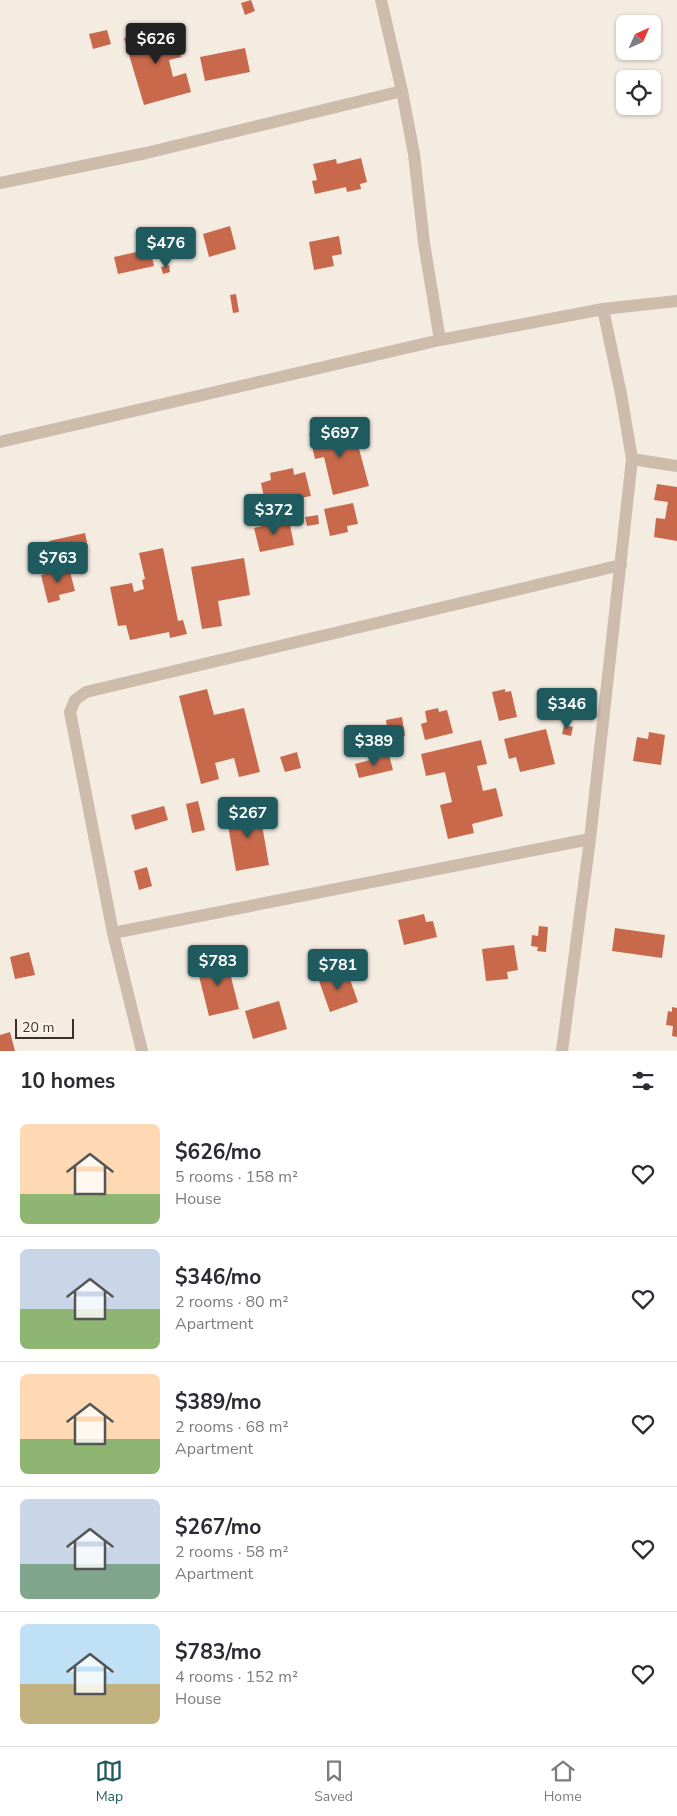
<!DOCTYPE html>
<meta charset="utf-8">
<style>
:root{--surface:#fff;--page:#f2f2f3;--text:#2b2b33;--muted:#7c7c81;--line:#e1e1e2;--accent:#1f5a5e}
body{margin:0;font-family:"Nunito Sans",sans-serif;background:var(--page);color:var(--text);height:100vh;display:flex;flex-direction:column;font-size:19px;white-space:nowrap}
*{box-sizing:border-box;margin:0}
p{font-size:16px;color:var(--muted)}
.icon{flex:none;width:28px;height:28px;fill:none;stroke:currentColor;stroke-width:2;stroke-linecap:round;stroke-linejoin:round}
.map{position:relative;height:1051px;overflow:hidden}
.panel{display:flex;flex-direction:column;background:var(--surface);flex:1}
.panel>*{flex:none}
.needle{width:32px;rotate:45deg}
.controls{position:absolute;left:616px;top:15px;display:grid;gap:10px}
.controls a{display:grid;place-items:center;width:45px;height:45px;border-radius:8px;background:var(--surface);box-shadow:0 1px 4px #0004;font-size:25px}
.scale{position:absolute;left:15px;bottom:12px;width:59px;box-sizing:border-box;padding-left:5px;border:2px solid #3b302b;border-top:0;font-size:14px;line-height:18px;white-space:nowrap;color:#3b302b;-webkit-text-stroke:4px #fbf5ee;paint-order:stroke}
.price{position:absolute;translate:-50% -42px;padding:0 11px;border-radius:5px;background:var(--accent);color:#fff;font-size:16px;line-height:32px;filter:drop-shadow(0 1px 2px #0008)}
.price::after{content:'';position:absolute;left:50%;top:30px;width:15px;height:11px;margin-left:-8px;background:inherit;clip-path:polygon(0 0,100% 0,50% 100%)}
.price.current{background:#222;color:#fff}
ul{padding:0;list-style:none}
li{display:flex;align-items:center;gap:15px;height:125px;padding:0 20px}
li+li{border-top:1px solid var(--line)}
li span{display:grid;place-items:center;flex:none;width:140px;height:100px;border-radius:8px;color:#555}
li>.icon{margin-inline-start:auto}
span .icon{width:60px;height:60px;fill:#fffc;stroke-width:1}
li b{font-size:21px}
h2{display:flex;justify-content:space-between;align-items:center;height:60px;padding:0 20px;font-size:21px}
.dock{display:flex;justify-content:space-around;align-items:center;height:70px;border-top:1px solid var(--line);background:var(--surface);font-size:14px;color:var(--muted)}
.dock a{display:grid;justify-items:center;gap:2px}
.dock .current{color:var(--accent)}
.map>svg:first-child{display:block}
.building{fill:#c8694b}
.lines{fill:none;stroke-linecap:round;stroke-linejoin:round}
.street{stroke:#cdbbac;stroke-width:12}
</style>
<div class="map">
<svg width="677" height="1051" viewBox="0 0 677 1051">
<rect width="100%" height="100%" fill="#f4ebe1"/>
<!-- building -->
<path class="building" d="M 251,0 L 255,11 L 245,15 L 241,3 Z
M 171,24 L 181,57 L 169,60 L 173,77 L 186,73 L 191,92 L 144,105 L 124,38 Z
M 107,30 L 111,44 L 93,49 L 89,34 Z
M 245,48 L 250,72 L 205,81 L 200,57 Z
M 361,158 L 367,182 L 360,184 L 361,189 L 347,192 L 346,187 L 315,194 L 312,181 L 317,180 L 313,164 L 336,159 L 337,164 Z
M 230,226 L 236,249 L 209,257 L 203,234 Z
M 339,236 L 342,254 L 332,256 L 334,266 L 314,270 L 309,242 Z
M 150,249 L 154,266 L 118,274 L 114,257 Z
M 169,265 L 170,272 L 163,274 L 161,267 Z
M 236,294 L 239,312 L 233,313 L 230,295 Z
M 346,423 L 352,447 L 358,445 L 369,486 L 333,495 L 324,457 L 315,459 L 309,433 Z
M 293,468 L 294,475 L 305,472 L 311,496 L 300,498 L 302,504 L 287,507 L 286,502 L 266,507 L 261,483 L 271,480 L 270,473 Z
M 657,484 L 677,487 L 677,541 L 654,537 L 656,518 L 665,519 L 668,502 L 654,500 Z
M 353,503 L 358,524 L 347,526 L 348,532 L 330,536 L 324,509 Z
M 318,515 L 319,524 L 307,526 L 305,517 Z
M 289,520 L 294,545 L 260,552 L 254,528 Z
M 85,533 L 88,547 L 52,555 L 49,541 Z
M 163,548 L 178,621 L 183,620 L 187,634 L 170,638 L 169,632 L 130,640 L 126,625 L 118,626 L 110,587 L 132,583 L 134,592 L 144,589 L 142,580 L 145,579 L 139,553 Z
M 244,558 L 250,595 L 218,601 L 222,626 L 202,629 L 191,567 Z
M 69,568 L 75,591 L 59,595 L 60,600 L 48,603 L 41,575 Z
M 207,689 L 214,715 L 244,708 L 260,772 L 239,777 L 234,758 L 215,763 L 219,779 L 201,784 L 179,696 Z
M 505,689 L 505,692 L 511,691 L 517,717 L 499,721 L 492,692 Z
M 438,708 L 439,712 L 447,710 L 453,733 L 425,740 L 421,724 L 427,722 L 425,711 Z
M 402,717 L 405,736 L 389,739 L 386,720 Z
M 564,725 L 573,727 L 571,736 L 562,734 Z
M 546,729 L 555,764 L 520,772 L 516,757 L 509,759 L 504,739 Z
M 649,732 L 665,735 L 661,765 L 633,761 L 637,737 L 648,739 Z
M 481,740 L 487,764 L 477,766 L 483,791 L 496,788 L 503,816 L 472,824 L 474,833 L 448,839 L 440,805 L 452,802 L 445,772 L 426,776 L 421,754 Z
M 297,752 L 301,768 L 285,772 L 280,757 Z
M 389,755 L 393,770 L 359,778 L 355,764 Z
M 198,801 L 205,830 L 192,833 L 186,804 Z
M 164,806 L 168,820 L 135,830 L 131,815 Z
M 259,808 L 269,865 L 236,871 L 226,814 Z
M 147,867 L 152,886 L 139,890 L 134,871 Z
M 424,914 L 426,922 L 433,921 L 437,937 L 404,945 L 398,920 Z
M 539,926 L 548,927 L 546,952 L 537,951 L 538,947 L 531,946 L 532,935 L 538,936 Z
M 615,928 L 665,935 L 662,958 L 612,951 Z
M 514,945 L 518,970 L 507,972 L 508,979 L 486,981 L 482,949 Z
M 29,952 L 35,975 L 15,979 L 10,957 Z
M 226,957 L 239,1009 L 209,1016 L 196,964 Z
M 347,971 L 358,1002 L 330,1012 L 319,981 Z
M 279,1001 L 287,1029 L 253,1039 L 245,1011 Z
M 672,1007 L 677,1008 L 677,1037 L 672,1036 L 673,1026 L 666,1025 L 668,1011 L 672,1012 Z
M 10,1032 L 15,1051 L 0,1051 L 0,1035 Z"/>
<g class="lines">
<!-- street -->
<path class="street" d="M 381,0 L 402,91 L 414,154 L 424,243 L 440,340
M 0,183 L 146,153 L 402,91
M 0,442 L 440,340 L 603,309 L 677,301
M 632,459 L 677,466
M 113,933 L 590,839
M 142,1051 L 113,933 L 70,712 L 75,700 L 86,692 L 621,565
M 562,1051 L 590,839 L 632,459 L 621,394 L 603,309"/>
</g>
</svg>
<div class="controls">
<a><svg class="needle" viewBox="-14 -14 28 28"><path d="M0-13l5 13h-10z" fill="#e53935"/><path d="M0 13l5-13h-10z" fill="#7c7c81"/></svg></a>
<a><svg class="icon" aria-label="locate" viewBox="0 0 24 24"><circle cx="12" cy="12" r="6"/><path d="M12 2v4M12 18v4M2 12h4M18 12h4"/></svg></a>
</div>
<div class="scale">20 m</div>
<b class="price current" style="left:156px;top:65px">$626</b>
<b class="price" style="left:166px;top:269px">$476</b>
<b class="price" style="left:340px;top:459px">$697</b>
<b class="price" style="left:274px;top:536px">$372</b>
<b class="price" style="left:58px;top:584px">$763</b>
<b class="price" style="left:567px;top:730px">$346</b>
<b class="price" style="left:374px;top:767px">$389</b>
<b class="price" style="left:248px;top:839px">$267</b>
<b class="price" style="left:218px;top:987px">$783</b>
<b class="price" style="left:338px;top:991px">$781</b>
</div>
<section class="panel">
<h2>10 homes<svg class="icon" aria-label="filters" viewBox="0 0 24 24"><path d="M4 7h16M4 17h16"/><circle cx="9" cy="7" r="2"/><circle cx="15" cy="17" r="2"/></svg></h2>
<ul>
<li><span style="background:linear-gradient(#ffd9b3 70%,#8fb573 0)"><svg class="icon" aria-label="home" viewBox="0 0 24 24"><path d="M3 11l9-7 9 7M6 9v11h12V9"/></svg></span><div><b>$626/mo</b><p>5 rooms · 158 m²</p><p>House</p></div><svg class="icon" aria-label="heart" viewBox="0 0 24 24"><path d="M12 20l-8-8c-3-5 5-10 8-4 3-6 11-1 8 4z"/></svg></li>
<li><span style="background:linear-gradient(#c9d6e8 60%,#8fb573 0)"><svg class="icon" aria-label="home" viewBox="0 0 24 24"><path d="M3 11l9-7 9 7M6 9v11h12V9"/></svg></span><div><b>$346/mo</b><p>2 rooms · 80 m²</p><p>Apartment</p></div><svg class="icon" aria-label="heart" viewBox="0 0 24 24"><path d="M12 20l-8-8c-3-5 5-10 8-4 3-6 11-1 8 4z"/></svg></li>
<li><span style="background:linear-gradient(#ffd9b3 65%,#8fb573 0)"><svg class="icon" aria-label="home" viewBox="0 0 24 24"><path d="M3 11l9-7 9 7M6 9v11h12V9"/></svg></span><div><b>$389/mo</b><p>2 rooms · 68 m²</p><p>Apartment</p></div><svg class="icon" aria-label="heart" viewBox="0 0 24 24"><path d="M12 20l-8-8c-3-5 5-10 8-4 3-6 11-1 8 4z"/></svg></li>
<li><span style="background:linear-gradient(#c9d6e8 65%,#7fa58c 0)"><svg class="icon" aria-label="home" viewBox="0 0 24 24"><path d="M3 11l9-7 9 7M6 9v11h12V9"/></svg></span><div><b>$267/mo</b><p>2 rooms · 58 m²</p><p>Apartment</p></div><svg class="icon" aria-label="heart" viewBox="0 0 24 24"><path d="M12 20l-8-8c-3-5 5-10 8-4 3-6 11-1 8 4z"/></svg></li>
<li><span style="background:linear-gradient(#bfe0f5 60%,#c2b280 0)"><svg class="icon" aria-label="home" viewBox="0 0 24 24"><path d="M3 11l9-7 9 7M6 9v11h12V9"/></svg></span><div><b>$783/mo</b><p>4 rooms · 152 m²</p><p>House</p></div><svg class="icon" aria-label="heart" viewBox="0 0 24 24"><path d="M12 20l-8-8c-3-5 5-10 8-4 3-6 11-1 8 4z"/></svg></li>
</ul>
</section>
<nav class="dock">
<a class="current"><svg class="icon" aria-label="map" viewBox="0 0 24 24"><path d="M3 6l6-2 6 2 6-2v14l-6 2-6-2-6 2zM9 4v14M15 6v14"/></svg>Map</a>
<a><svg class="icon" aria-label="saved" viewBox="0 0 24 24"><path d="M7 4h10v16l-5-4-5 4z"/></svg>Saved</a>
<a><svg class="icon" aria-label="home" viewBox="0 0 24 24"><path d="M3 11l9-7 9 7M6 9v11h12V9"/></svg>Home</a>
</nav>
